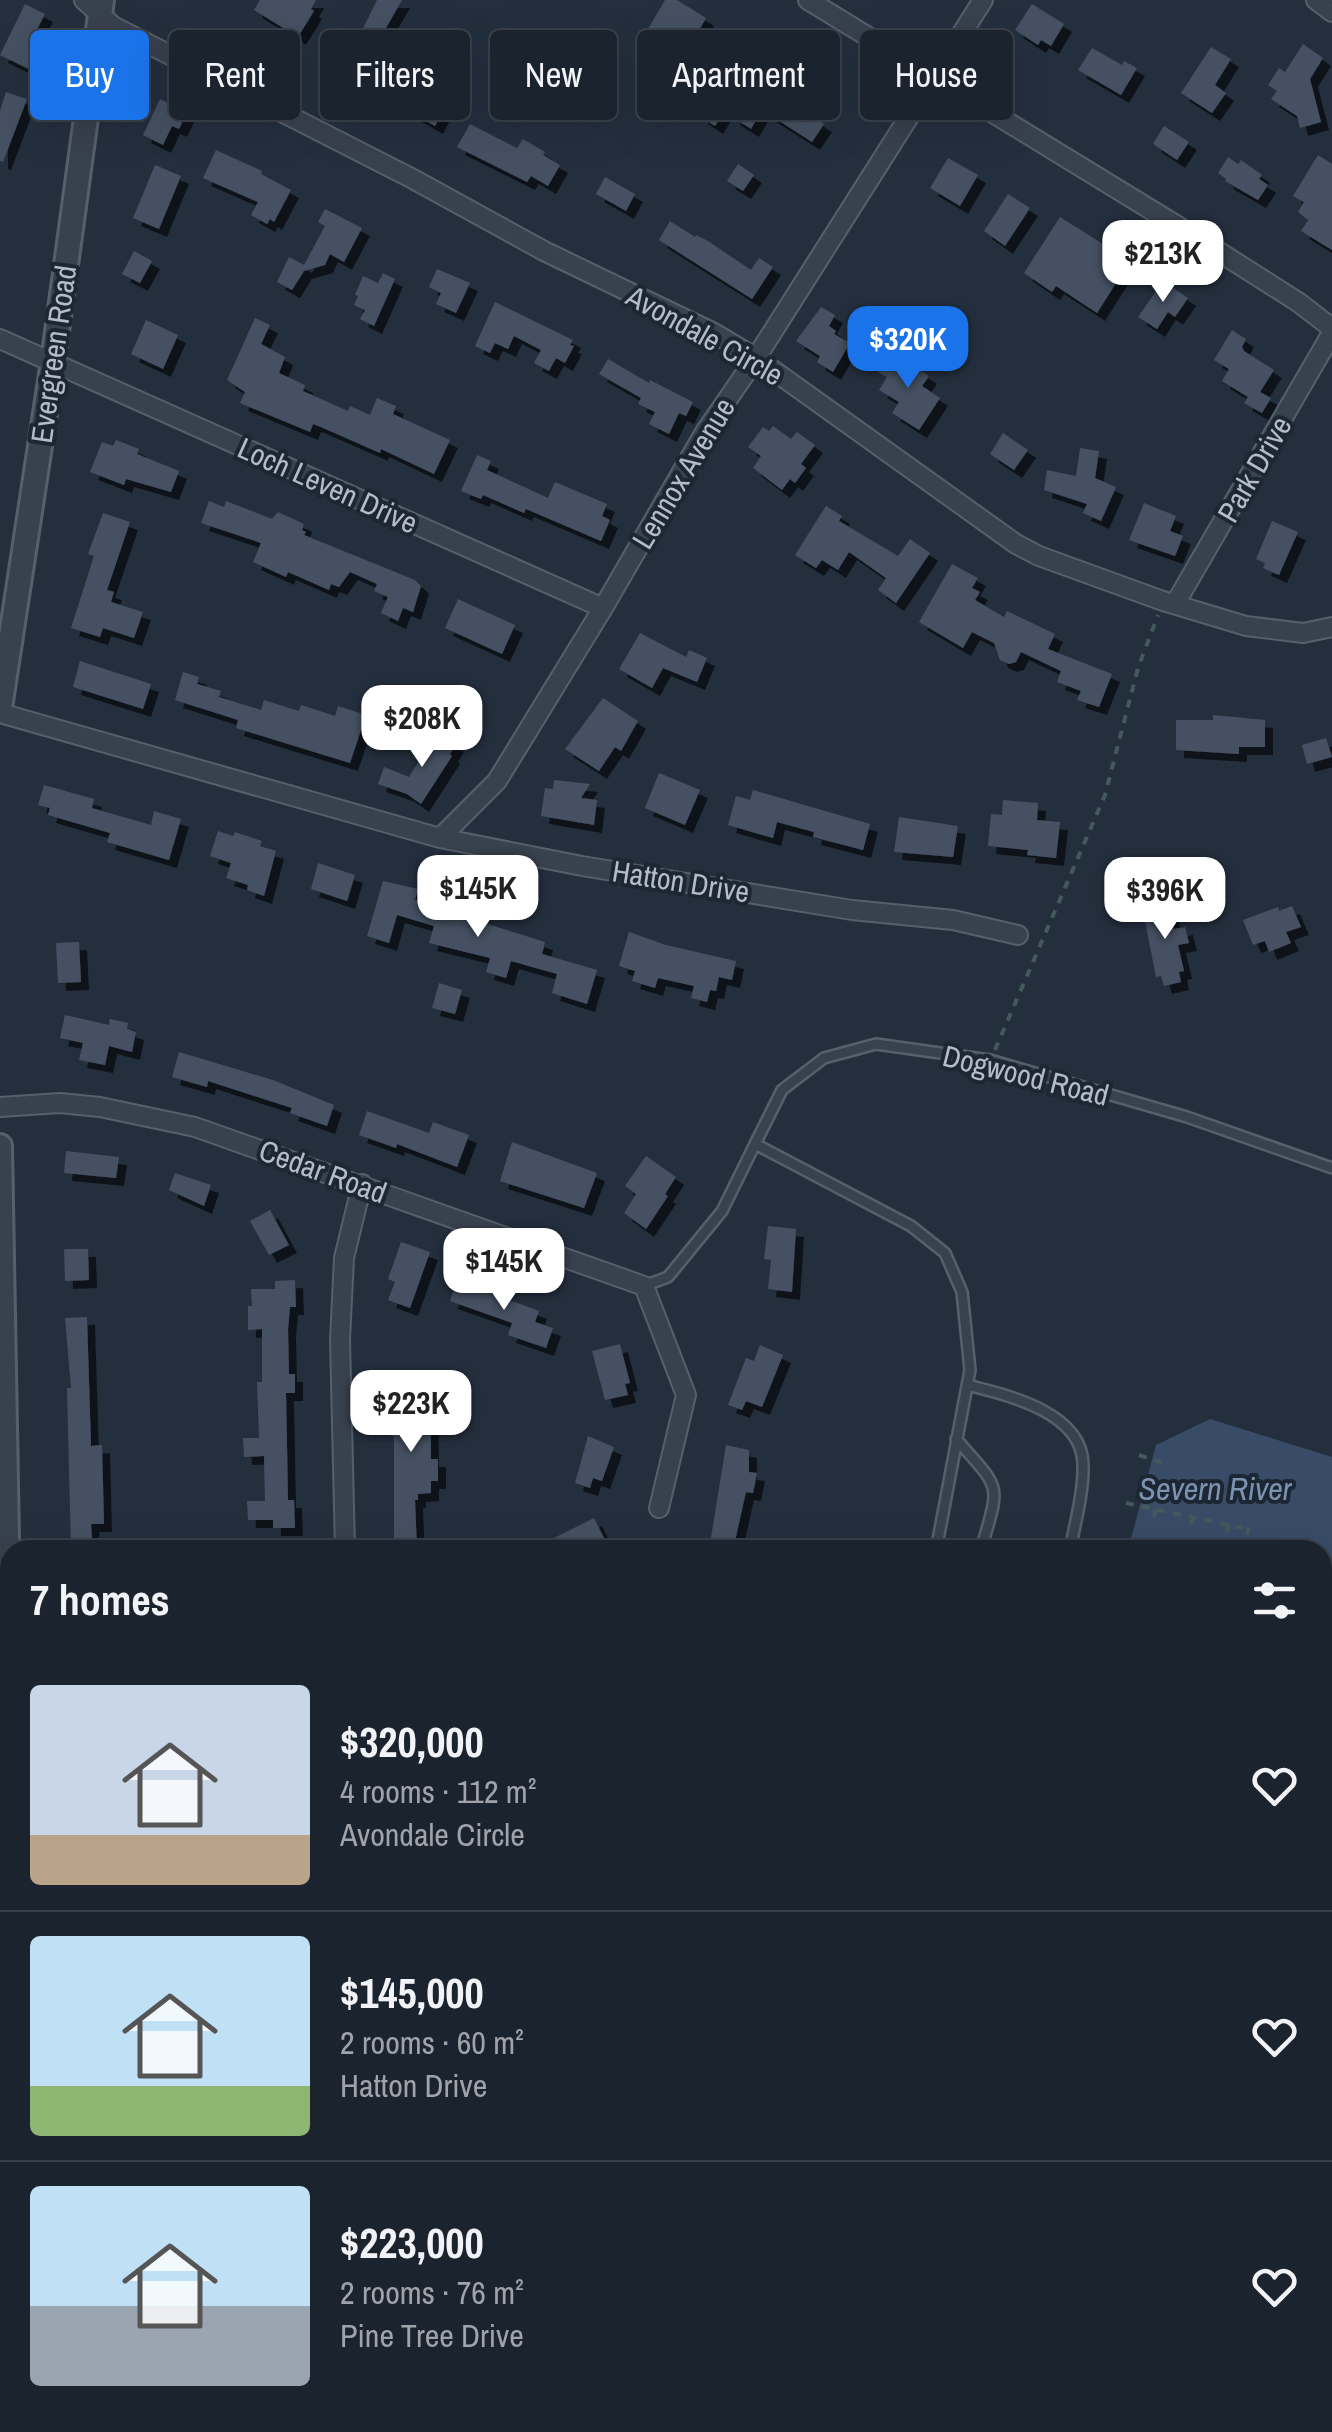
<!DOCTYPE html>
<meta charset="utf-8">
<style>
:root{--surface:#1b232e;--page:#242b36;--text:#f1f3f6;--muted:#a0a4aa;--line:#39404a;--accent:#1a73e8}
body{margin:0;font-family:"Archivo Narrow",sans-serif;background:var(--page);color:var(--text);height:100vh;display:flex;flex-direction:column;font-size:38px;white-space:nowrap}
*{box-sizing:border-box;margin:0}
p{font-size:32px;color:var(--muted)}
.icon{flex:none;width:55px;height:55px;fill:none;stroke:currentColor;stroke-width:2;stroke-linecap:round;stroke-linejoin:round}
.map{position:relative;flex:1;overflow:hidden}
.details{position:absolute;left:0px;top:1540px;width:1332px;height:892px;display:flex;flex-direction:column;background:var(--surface);border-radius:30px 30px 0 0;box-shadow:0 10px 40px #0002,0 0 0 2px var(--line)}
.details>*{flex:none}
.guide{position:absolute;left:30px;top:30px;width:1272px;height:90px;display:flex;gap:20px}
.price{position:absolute;translate:-50% -85px;padding:0 22px;border-radius:20px;background:#fff;color:#222;font-size:32px;line-height:65px;filter:drop-shadow(0 2px 5px #0008)}
.price::after{content:'';position:absolute;left:50%;top:60px;width:30px;height:22px;margin-left:-15px;background:inherit;clip-path:polygon(0 0,100% 0,50% 100%)}
.price.on{background:var(--accent);color:#fff}
ul{padding:0;list-style:none}
li{display:flex;align-items:center;gap:30px;height:250px;padding:0 30px}
li+li{border-top:2px solid var(--line)}
li span{display:grid;place-items:center;flex:none;width:280px;height:200px;border-radius:10px;color:#555}
li>.icon{margin-inline-start:auto}
span .icon{width:120px;height:120px;fill:#fffc;stroke-width:1}
li b{font-size:42px}
h2{display:flex;justify-content:space-between;align-items:center;height:120px;padding:0 30px;font-size:42px}
.tag{padding:0 35px;border-radius:10px;background:var(--surface);box-shadow:0 10px 40px #0002,0 0 0 2px var(--line);font-size:35px;line-height:90px}
.tag.on{background:var(--accent);color:#fff}
.map>svg:first-child{display:block}
.water{fill:#394c67}
.building{fill:#455162;filter:url(#shadow)}
.lines{fill:none;stroke-linecap:round;stroke-linejoin:round}
.service-casing{stroke:#565f6c;stroke-width:14}
.minor-casing{stroke:#565f6c;stroke-width:22}
.tertiary-casing{stroke:#565f6c;stroke-width:28}
.path{stroke:#44595c;stroke-width:4;stroke-dasharray:8 8;stroke-linecap:butt}
.service{stroke:#38414e;stroke-width:9}
.minor{stroke:#38414e;stroke-width:18}
.tertiary{stroke:#38414e;stroke-width:22}
.labels{text-anchor:middle;dominant-baseline:central;stroke-width:8;stroke-linejoin:round;paint-order:stroke}
.street-label{font-size:30px;fill:#b4bcc9;stroke:#1d2633}
.water-label{font-size:32px;font-style:italic;fill:#7c92b1;stroke:#1d2633}
</style>
<div class="map">
<svg width="1332" height="2432" viewBox="0 0 1332 2432">
<defs>
<filter id="shadow"><feDropShadow dx="8" dy="8" stdDeviation="0" flood-color="#0009"/></filter>
</defs>
<rect width="100%" height="100%" fill="#242f3e"/>
<!-- water -->
<path class="water" d="M 1210,1419 L 1332,1457 L 1332,1799 L 1323,1802 L 1322,1550 L 1128,1550 L 1156,1445 Z"/>
<!-- building -->
<path class="building" d="M 260,0 L 316,0 L 311,9 L 314,11 L 298,37 L 254,10 Z
M 377,0 L 402,0 L 378,42 L 388,47 L 380,63 L 425,86 L 423,90 L 446,105 L 435,126 L 341,73 Z
M 665,0 L 677,0 L 706,18 L 693,41 L 677,31 L 669,44 L 647,31 Z
M 25,4 L 45,14 L 30,43 L 53,55 L 43,76 L 0,55 Z
M 1032,4 L 1064,24 L 1051,46 L 1041,40 L 1038,45 L 1015,30 Z
M 1303,44 L 1323,58 L 1310,79 L 1321,122 L 1300,128 L 1297,116 L 1271,99 L 1277,91 L 1268,85 L 1279,68 L 1285,72 Z
M 1211,47 L 1231,59 L 1215,85 L 1226,93 L 1212,113 L 1181,93 Z
M 1092,48 L 1122,65 L 1124,61 L 1137,68 L 1121,95 L 1078,70 Z
M 736,56 L 781,80 L 774,91 L 824,124 L 812,142 L 762,110 L 751,129 L 732,117 L 751,87 L 727,69 Z
M 6,92 L 27,99 L 3,162 L 0,161 L 0,111 Z
M 160,99 L 187,112 L 179,129 L 172,126 L 163,145 L 143,135 Z
M 710,100 L 725,110 L 715,126 L 700,116 Z
M 470,124 L 517,148 L 523,139 L 545,152 L 543,155 L 560,165 L 548,186 L 531,176 L 527,182 L 457,147 Z
M 1164,126 L 1189,142 L 1177,160 L 1153,144 Z
M 216,150 L 262,171 L 261,174 L 291,190 L 274,222 L 270,219 L 267,224 L 251,215 L 258,202 L 203,178 Z
M 1318,155 L 1332,164 L 1332,250 L 1301,231 L 1308,220 L 1298,212 L 1304,202 L 1293,196 Z
M 1228,157 L 1238,164 L 1241,160 L 1262,175 L 1259,179 L 1268,185 L 1258,200 L 1225,181 L 1226,179 L 1218,173 Z
M 948,158 L 978,175 L 960,206 L 930,188 Z
M 738,164 L 754,175 L 743,191 L 727,181 Z
M 155,165 L 181,176 L 159,229 L 133,218 Z
M 605,177 L 635,194 L 626,211 L 596,194 Z
M 1008,194 L 1030,208 L 1005,246 L 984,231 Z
M 325,209 L 362,228 L 344,262 L 330,254 L 325,265 L 304,271 L 292,290 L 277,282 L 289,257 L 304,265 L 325,226 L 318,222 Z
M 1060,217 L 1130,261 L 1097,313 L 1056,286 L 1052,292 L 1024,273 Z
M 670,221 L 695,237 L 696,235 L 708,241 L 751,270 L 759,258 L 773,267 L 752,299 L 659,240 Z
M 134,251 L 152,261 L 140,283 L 122,274 Z
M 437,269 L 470,283 L 456,313 L 436,304 L 441,293 L 429,287 Z
M 383,273 L 395,279 L 374,326 L 360,319 L 365,310 L 354,305 L 358,296 L 355,295 L 363,276 L 378,283 Z
M 1163,281 L 1188,298 L 1175,317 L 1168,312 L 1157,329 L 1138,317 Z
M 495,302 L 573,340 L 570,345 L 574,346 L 565,363 L 556,358 L 549,371 L 534,363 L 541,350 L 514,336 L 508,349 L 495,343 L 490,353 L 475,346 Z
M 821,307 L 835,315 L 829,326 L 836,331 L 834,334 L 850,343 L 833,372 L 817,362 L 820,356 L 796,341 Z
M 255,318 L 270,325 L 261,344 L 285,357 L 279,373 L 305,385 L 303,391 L 348,411 L 350,406 L 370,415 L 377,398 L 396,406 L 393,414 L 450,440 L 434,474 L 381,449 L 380,453 L 321,427 L 313,424 L 310,432 L 240,403 L 245,392 L 227,380 Z
M 146,320 L 178,335 L 163,369 L 131,354 Z
M 1232,330 L 1246,339 L 1242,347 L 1244,351 L 1274,370 L 1260,392 L 1271,398 L 1262,413 L 1244,403 L 1248,397 L 1222,381 L 1229,369 L 1214,360 Z
M 892,352 L 929,376 L 922,386 L 940,398 L 919,430 L 892,413 L 899,402 L 879,390 L 887,377 L 878,372 Z
M 608,359 L 649,383 L 650,380 L 693,402 L 686,416 L 679,413 L 669,434 L 649,424 L 655,412 L 638,404 L 641,398 L 599,374 Z
M 773,426 L 791,439 L 797,432 L 815,445 L 801,464 L 806,468 L 795,483 L 790,479 L 782,490 L 753,468 L 761,456 L 748,447 L 763,427 L 769,431 Z
M 1003,433 L 1028,450 L 1014,470 L 990,454 Z
M 116,440 L 139,449 L 137,454 L 179,471 L 171,492 L 126,479 L 124,485 L 90,472 L 102,442 L 113,446 Z
M 1080,448 L 1099,451 L 1095,478 L 1116,487 L 1101,521 L 1083,513 L 1087,504 L 1044,490 L 1047,470 L 1076,476 Z
M 477,455 L 491,461 L 487,470 L 548,498 L 555,482 L 607,504 L 602,516 L 610,520 L 601,541 L 526,509 L 524,513 L 483,495 L 481,499 L 461,491 Z
M 209,501 L 224,507 L 226,501 L 272,519 L 278,512 L 304,524 L 302,530 L 306,532 L 304,535 L 415,580 L 421,586 L 413,612 L 403,608 L 398,621 L 381,613 L 388,597 L 374,591 L 377,584 L 350,572 L 339,587 L 331,584 L 329,590 L 288,572 L 286,577 L 253,562 L 261,543 L 201,523 Z
M 1144,503 L 1176,516 L 1170,531 L 1183,536 L 1175,556 L 1129,540 Z
M 826,506 L 842,516 L 839,521 L 898,556 L 910,539 L 930,553 L 896,603 L 878,590 L 886,578 L 849,552 L 838,570 L 822,560 L 816,568 L 795,555 Z
M 103,513 L 130,522 L 107,590 L 114,592 L 111,602 L 143,612 L 134,638 L 103,628 L 100,637 L 71,628 L 94,556 L 88,554 Z
M 1272,521 L 1298,532 L 1279,575 L 1263,568 L 1265,563 L 1256,559 Z
M 952,564 L 978,578 L 972,588 L 980,592 L 975,600 L 1004,617 L 1007,611 L 1055,634 L 1048,649 L 1112,674 L 1099,707 L 1077,700 L 1081,691 L 1057,682 L 1061,671 L 1021,652 L 1016,662 L 1009,664 L 1000,660 L 994,643 L 972,632 L 963,648 L 919,622 Z
M 458,599 L 515,625 L 502,654 L 445,628 Z
M 640,633 L 686,657 L 689,650 L 707,658 L 697,682 L 663,668 L 652,688 L 619,669 Z
M 80,661 L 151,684 L 143,709 L 73,687 Z
M 183,672 L 199,677 L 197,684 L 221,691 L 219,697 L 261,710 L 264,700 L 299,711 L 301,705 L 335,716 L 338,706 L 366,715 L 350,763 L 236,728 L 238,720 L 175,700 Z
M 603,698 L 638,721 L 621,751 L 615,747 L 599,771 L 565,749 Z
M 1213,715 L 1265,720 L 1265,747 L 1239,747 L 1239,754 L 1176,750 L 1176,720 L 1213,720 Z
M 437,732 L 456,744 L 450,754 L 452,756 L 421,804 L 407,794 L 378,784 L 384,767 L 409,777 Z
M 1326,738 L 1332,757 L 1307,764 L 1302,745 Z
M 659,773 L 700,790 L 685,825 L 645,808 Z
M 554,780 L 590,784 L 581,798 L 597,800 L 594,825 L 541,816 L 545,788 L 553,789 Z
M 44,785 L 94,799 L 92,808 L 151,825 L 154,811 L 181,819 L 169,860 L 107,842 L 110,833 L 48,815 L 50,808 L 38,805 Z
M 753,790 L 870,824 L 863,850 L 813,837 L 814,832 L 777,822 L 773,838 L 728,825 L 736,796 L 750,800 Z
M 1003,800 L 1038,803 L 1037,820 L 1060,822 L 1056,858 L 1027,855 L 1028,850 L 988,846 L 991,814 L 1002,815 Z
M 899,817 L 958,826 L 953,857 L 894,852 Z
M 218,831 L 233,836 L 235,832 L 262,841 L 260,846 L 276,851 L 264,896 L 247,890 L 248,885 L 226,878 L 231,863 L 210,856 Z
M 318,863 L 355,875 L 347,901 L 311,889 Z
M 383,881 L 418,889 L 415,900 L 479,917 L 478,921 L 545,942 L 542,954 L 597,970 L 587,1004 L 552,993 L 557,974 L 511,961 L 506,978 L 486,972 L 490,958 L 429,943 L 434,926 L 397,915 L 389,943 L 367,936 Z
M 1168,900 L 1174,929 L 1185,927 L 1189,943 L 1178,945 L 1184,971 L 1179,972 L 1181,982 L 1164,986 L 1161,976 L 1156,977 L 1142,906 Z
M 1292,906 L 1301,927 L 1286,932 L 1291,943 L 1269,952 L 1265,941 L 1253,945 L 1243,920 L 1278,907 L 1279,911 Z
M 629,932 L 666,945 L 736,961 L 732,980 L 719,977 L 716,991 L 710,990 L 707,1002 L 691,998 L 694,986 L 658,978 L 655,988 L 632,981 L 635,971 L 619,966 Z
M 79,942 L 81,982 L 58,983 L 56,943 Z
M 439,983 L 462,990 L 455,1014 L 432,1008 Z
M 65,1015 L 109,1025 L 110,1019 L 128,1023 L 127,1029 L 136,1032 L 132,1052 L 109,1046 L 105,1065 L 79,1060 L 83,1043 L 60,1038 Z
M 179,1052 L 273,1080 L 334,1105 L 327,1126 L 290,1113 L 292,1108 L 208,1081 L 207,1087 L 172,1077 Z
M 367,1111 L 429,1133 L 433,1122 L 469,1135 L 457,1167 L 397,1144 L 396,1148 L 359,1135 Z
M 512,1142 L 597,1173 L 584,1208 L 500,1181 Z
M 66,1151 L 119,1157 L 116,1178 L 64,1173 Z
M 646,1156 L 676,1177 L 665,1194 L 668,1196 L 646,1229 L 624,1213 L 636,1194 L 625,1186 Z
M 175,1173 L 211,1185 L 204,1206 L 169,1190 Z
M 270,1210 L 289,1245 L 269,1255 L 250,1221 Z
M 768,1226 L 796,1229 L 792,1292 L 768,1289 L 771,1260 L 764,1259 Z
M 401,1242 L 430,1252 L 410,1308 L 388,1300 L 395,1282 L 388,1279 Z
M 64,1249 L 88,1249 L 89,1280 L 65,1281 Z
M 295,1280 L 296,1307 L 290,1307 L 288,1329 L 289,1374 L 295,1374 L 295,1393 L 286,1393 L 288,1500 L 294,1500 L 295,1528 L 273,1528 L 273,1520 L 248,1520 L 247,1501 L 265,1501 L 264,1456 L 244,1457 L 243,1438 L 259,1438 L 257,1382 L 262,1382 L 262,1329 L 248,1330 L 248,1306 L 252,1306 L 251,1289 L 275,1289 L 275,1281 Z
M 457,1281 L 539,1311 L 535,1322 L 553,1328 L 546,1348 L 508,1335 L 512,1323 L 450,1301 Z
M 87,1317 L 91,1446 L 102,1445 L 104,1524 L 91,1524 L 93,1550 L 71,1550 L 67,1388 L 71,1388 L 65,1318 Z
M 620,1344 L 630,1383 L 625,1384 L 628,1395 L 605,1400 L 592,1351 Z
M 760,1345 L 783,1355 L 762,1407 L 746,1401 L 742,1410 L 728,1405 L 746,1358 L 754,1361 Z
M 390,1379 L 430,1379 L 431,1459 L 438,1459 L 438,1481 L 431,1481 L 431,1493 L 418,1494 L 418,1500 L 415,1500 L 417,1550 L 394,1550 L 394,1436 L 391,1436 Z
M 588,1436 L 614,1447 L 602,1481 L 593,1478 L 590,1488 L 575,1483 Z
M 726,1445 L 749,1450 L 749,1472 L 757,1473 L 753,1493 L 746,1492 L 733,1550 L 714,1550 L 716,1539 L 711,1538 Z
M 594,1518 L 610,1550 L 557,1550 L 552,1539 Z"/>
<g class="lines">
<defs>
<path id="service" d="M 755,1144 L 782,1090 L 824,1058 L 876,1044 L 990,1060 L 1187,1117 L 1332,1168
M 644,1286 L 668,1277 L 722,1211 L 755,1144 L 911,1226 L 945,1253 L 962,1292 L 970,1370 L 938,1540 L 940,1550
M 967,1385 C 1007,1395 1082,1412 1083,1464 C 1084,1491 1075,1523 1070,1550
M 956,1439 C 1003,1492 1000,1482 981,1550"/>
<path id="minor" d="M 84,0 L 113,26 L 413,179 L 544,251 L 714,333 L 756,358 L 1016,544 L 1039,556 L 1163,601 L 1246,626 L 1303,633 L 1332,627
M 808,0 L 1202,241 L 1298,302 L 1332,328
M 1316,0 L 1332,12
M 0,339 L 603,608
M 1175,604 L 1332,333
M 0,713 L 440,838 L 582,866 L 852,910 L 953,920 L 1018,935
M 440,838 L 497,781 L 603,608 L 705,432 L 756,358 L 983,0
M 0,1107 L 60,1103 L 100,1107 L 195,1127 L 644,1286 L 686,1395 L 659,1508
M 345,1550 L 340,1340 L 344,1258 L 362,1184
M 26,2422 L 26,2432
M 635,2422 L 635,2432
M 919,2422 L 922,2432
M 1216,2422 L 1227,2432
M 368,2432 L 368,2422"/>
<path id="tertiary" d="M 0,708 L 53,361 L 102,0
M 0,1146 L 10,1708
M 0,2274 L 10,2250"/>
</defs>
<!-- service casing -->
<use href="#service" class="service-casing"/>
<!-- minor casing -->
<use href="#minor" class="minor-casing"/>
<!-- tertiary casing -->
<use href="#tertiary" class="tertiary-casing"/>
<!-- path -->
<path class="path" d="M 995,1050 L 1105,795 L 1138,668 L 1158,615
M 1139,1455 L 1169,1465
M 1126,1503 L 1248,1529
M 1154,1517 L 1157,1504
M 1191,1524 L 1194,1514
M 1227,1532 L 1230,1518
M 1247,1535 L 1250,1521
M 1322,1617 L 1332,1619"/>
<!-- service -->
<use href="#service" class="service"/>
<!-- minor -->
<use href="#minor" class="minor"/>
<!-- tertiary -->
<use href="#tertiary" class="tertiary"/>
</g>
<g class="labels">
<!-- street labels -->
<g class="street-label">
<text transform="translate(705 335) rotate(29)">Avondale Circle</text>
<text transform="translate(53 354) rotate(-82)">Evergreen Road</text>
<text transform="translate(1254 469) rotate(-60)">Park Drive</text>
<text transform="translate(683 473) rotate(-59)">Lennox Avenue</text>
<text transform="translate(328 485) rotate(24)">Loch Leven Drive</text>
<text transform="translate(681 881) rotate(9)">Hatton Drive</text>
<text transform="translate(1026 1075) rotate(14)">Dogwood Road</text>
<text transform="translate(323 1171) rotate(20)">Cedar Road</text>
</g>
<!-- water labels -->
<g class="water-label">
<text x="1215" y="1488">Severn River</text>
</g>
</g>
</svg>
<b class="price" style="left:1163px;top:305px">$213K</b>
<b class="price on" style="left:908px;top:391px">$320K</b>
<b class="price" style="left:422px;top:770px">$208K</b>
<b class="price" style="left:478px;top:940px">$145K</b>
<b class="price" style="left:1165px;top:942px">$396K</b>
<b class="price" style="left:504px;top:1313px">$145K</b>
<b class="price" style="left:411px;top:1455px">$223K</b>
<div class="guide">
<a class="tag on">Buy</a>
<a class="tag">Rent</a>
<a class="tag">Filters</a>
<a class="tag">New</a>
<a class="tag">Apartment</a>
<a class="tag">House</a>
</div>
<section class="details">
<h2>7 homes<svg class="icon" aria-label="filters" viewBox="0 0 24 24"><path d="M4 7h16M4 17h16"/><circle cx="9" cy="7" r="2"/><circle cx="15" cy="17" r="2"/></svg></h2>
<ul>
<li><span style="background:linear-gradient(#c9d6e8 75%,#b9a48a 0)"><svg class="icon" aria-label="home" viewBox="0 0 24 24"><path d="M3 11l9-7 9 7M6 9v11h12V9"/></svg></span><div><b>$320,000</b><p>4 rooms · 112 m²</p><p>Avondale Circle</p></div><svg class="icon" aria-label="heart" viewBox="0 0 24 24"><path d="M12 20l-8-8c-3-5 5-10 8-4 3-6 11-1 8 4z"/></svg></li>
<li><span style="background:linear-gradient(#bfe0f5 75%,#8fb573 0)"><svg class="icon" aria-label="home" viewBox="0 0 24 24"><path d="M3 11l9-7 9 7M6 9v11h12V9"/></svg></span><div><b>$145,000</b><p>2 rooms · 60 m²</p><p>Hatton Drive</p></div><svg class="icon" aria-label="heart" viewBox="0 0 24 24"><path d="M12 20l-8-8c-3-5 5-10 8-4 3-6 11-1 8 4z"/></svg></li>
<li><span style="background:linear-gradient(#bfe0f5 60%,#9aa5b1 0)"><svg class="icon" aria-label="home" viewBox="0 0 24 24"><path d="M3 11l9-7 9 7M6 9v11h12V9"/></svg></span><div><b>$223,000</b><p>2 rooms · 76 m²</p><p>Pine Tree Drive</p></div><svg class="icon" aria-label="heart" viewBox="0 0 24 24"><path d="M12 20l-8-8c-3-5 5-10 8-4 3-6 11-1 8 4z"/></svg></li>
</ul>
</section>
</div>
